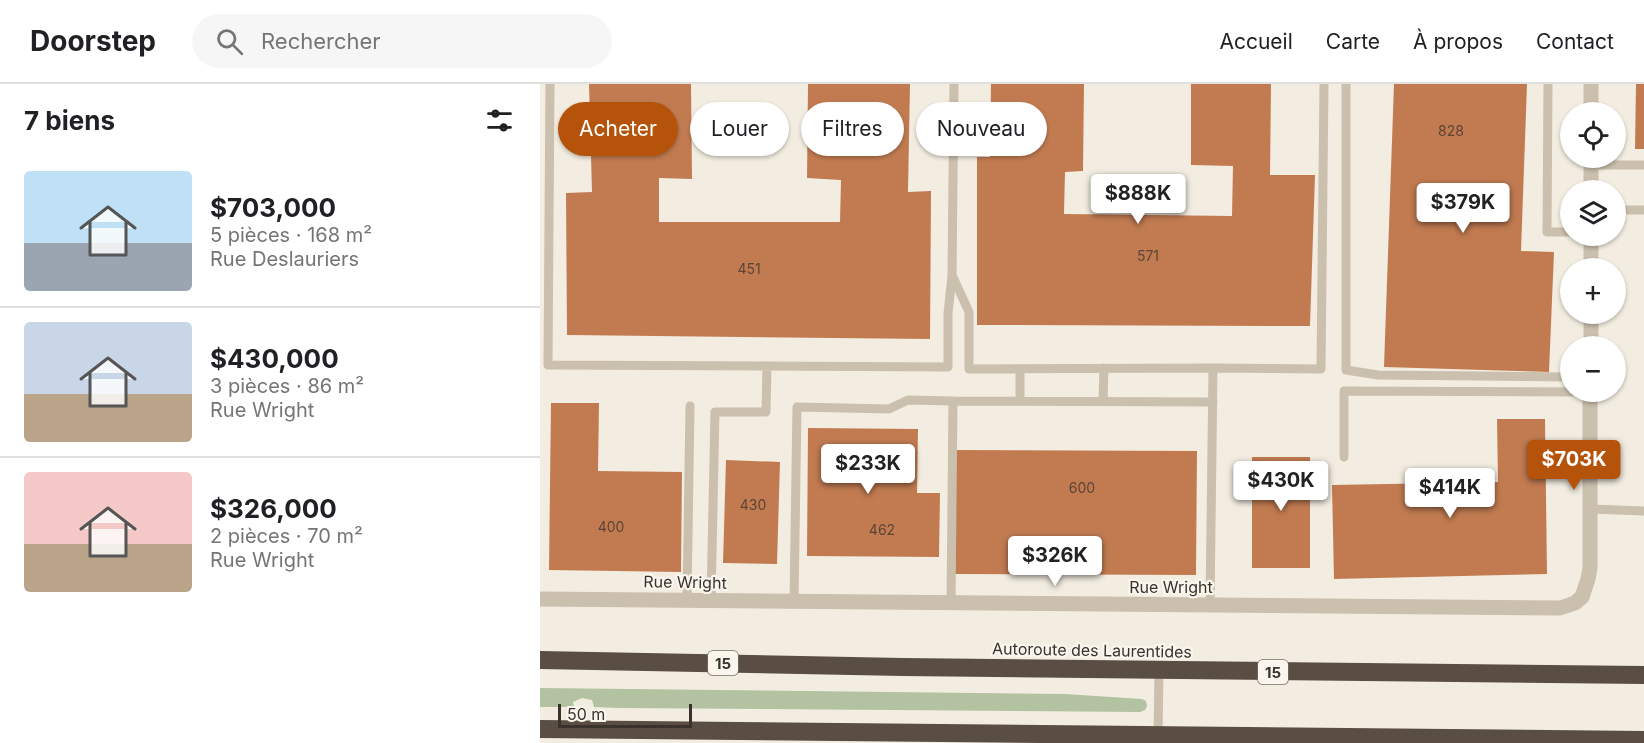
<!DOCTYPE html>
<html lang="fr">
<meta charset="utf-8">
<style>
:root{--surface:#fff;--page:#f6f6f6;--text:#202124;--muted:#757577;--line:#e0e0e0;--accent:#b45309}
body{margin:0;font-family:Inter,sans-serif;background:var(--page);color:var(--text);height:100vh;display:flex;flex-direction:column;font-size:22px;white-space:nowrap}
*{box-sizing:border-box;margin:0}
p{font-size:20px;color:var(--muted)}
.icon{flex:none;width:33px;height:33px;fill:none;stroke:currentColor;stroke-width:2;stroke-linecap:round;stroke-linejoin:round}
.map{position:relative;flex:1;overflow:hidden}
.sheet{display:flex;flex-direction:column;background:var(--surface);width:540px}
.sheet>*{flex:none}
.banner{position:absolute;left:18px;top:18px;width:570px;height:54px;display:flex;gap:12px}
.fabs{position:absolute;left:1020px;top:18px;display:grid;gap:12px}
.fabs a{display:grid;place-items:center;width:66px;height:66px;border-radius:50%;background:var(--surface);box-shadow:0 2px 4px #0004;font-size:30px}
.scale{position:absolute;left:18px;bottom:15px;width:134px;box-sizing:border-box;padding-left:6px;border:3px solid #3a322c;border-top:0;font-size:16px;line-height:21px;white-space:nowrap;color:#3a322c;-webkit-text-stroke:4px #faf6ee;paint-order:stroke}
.price{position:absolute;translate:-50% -51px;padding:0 14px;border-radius:6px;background:#fff;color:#222;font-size:20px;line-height:39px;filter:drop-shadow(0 2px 3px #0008)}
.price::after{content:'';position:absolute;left:50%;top:36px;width:18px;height:14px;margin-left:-9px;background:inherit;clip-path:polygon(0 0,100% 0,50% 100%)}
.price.selected{background:var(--accent);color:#fff}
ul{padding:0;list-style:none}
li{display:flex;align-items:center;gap:18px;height:150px;padding:0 24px}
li+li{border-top:2px solid var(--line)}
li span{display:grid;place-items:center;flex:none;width:168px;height:120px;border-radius:6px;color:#555}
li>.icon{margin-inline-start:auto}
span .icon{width:72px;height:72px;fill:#fffc;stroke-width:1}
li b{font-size:26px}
h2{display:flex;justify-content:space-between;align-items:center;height:72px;padding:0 24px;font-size:26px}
.tag{padding:0 21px;border-radius:27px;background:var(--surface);box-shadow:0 2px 4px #0004;font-size:21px;line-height:54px}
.tag.selected{background:var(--accent);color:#fff}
header{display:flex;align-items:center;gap:36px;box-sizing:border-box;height:84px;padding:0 30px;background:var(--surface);border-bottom:2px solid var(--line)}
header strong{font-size:28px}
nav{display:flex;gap:33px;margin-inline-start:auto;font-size:21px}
.search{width:420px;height:54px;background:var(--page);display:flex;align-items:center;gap:15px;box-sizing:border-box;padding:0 21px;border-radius:33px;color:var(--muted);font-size:22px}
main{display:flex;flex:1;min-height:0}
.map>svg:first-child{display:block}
.green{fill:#b3c2a1}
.building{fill:#c27b51}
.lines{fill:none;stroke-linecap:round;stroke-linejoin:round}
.service{stroke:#cbbfad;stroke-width:9}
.minor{stroke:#cbbfad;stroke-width:15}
.tertiary{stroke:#cbbfad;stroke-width:15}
.motorway{stroke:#5a4d43;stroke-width:18}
.labels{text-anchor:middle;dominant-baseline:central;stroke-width:4.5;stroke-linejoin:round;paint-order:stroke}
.number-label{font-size:14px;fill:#5c4435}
.shield{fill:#faf6ee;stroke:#746d66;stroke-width:1.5}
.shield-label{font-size:15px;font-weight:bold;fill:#3a322c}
.street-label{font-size:16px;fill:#3a322c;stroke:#faf6ee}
</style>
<header>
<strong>Doorstep</strong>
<div class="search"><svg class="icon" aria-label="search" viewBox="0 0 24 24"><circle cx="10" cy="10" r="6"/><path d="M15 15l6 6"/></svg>Rechercher</div>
<nav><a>Accueil</a><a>Carte</a><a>À propos</a><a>Contact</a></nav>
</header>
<main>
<section class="sheet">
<h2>7 biens<svg class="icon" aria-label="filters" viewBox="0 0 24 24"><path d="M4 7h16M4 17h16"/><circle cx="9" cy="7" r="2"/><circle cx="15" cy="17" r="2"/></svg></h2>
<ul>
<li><span style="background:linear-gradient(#bfe0f5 60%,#9aa5b1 0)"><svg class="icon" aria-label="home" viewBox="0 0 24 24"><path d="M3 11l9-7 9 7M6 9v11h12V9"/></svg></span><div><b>$703,000</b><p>5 pièces · 168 m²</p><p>Rue Deslauriers</p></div></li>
<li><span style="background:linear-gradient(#c9d6e8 60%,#b9a48a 0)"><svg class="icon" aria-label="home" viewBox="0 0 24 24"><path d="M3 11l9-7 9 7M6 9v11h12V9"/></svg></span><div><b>$430,000</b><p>3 pièces · 86 m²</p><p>Rue Wright</p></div></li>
<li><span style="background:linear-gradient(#f6c9c9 60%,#b9a48a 0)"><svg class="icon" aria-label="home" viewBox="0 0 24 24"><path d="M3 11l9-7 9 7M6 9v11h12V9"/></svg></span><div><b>$326,000</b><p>2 pièces · 70 m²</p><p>Rue Wright</p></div></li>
</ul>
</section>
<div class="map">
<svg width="1104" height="659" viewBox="0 0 1104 659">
<rect width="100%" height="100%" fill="#f3ede1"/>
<!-- green -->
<path class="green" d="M 0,604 L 525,610 L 602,615 L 606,617 L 607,622 L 605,626 L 600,628 L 79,624 L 54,623 L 52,616 L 42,614 L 33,618 L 34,623 L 0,623 Z"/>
<!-- building -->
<path class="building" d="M 49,0 L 151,0 L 152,95 L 119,94 L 119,138 L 300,138 L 301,96 L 267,94 L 268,0 L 370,0 L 368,108 L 391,107 L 390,255 L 27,251 L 26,109 L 52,108 Z
M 451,0 L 544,0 L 543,87 L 525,88 L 524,130 L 692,132 L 693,82 L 651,81 L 651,0 L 731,0 L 730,91 L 775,91 L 770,242 L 437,241 L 437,73 L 450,73 Z
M 854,0 L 987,0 L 981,167 L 1014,168 L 1009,288 L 844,283 Z
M 1096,0 L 1104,0 L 1104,65 L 1095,65 Z
M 11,319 L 59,319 L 58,387 L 142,388 L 141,488 L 9,486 Z
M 957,335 L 1005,335 L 1007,490 L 794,495 L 792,401 L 958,398 Z
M 268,344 L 378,345 L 377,409 L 400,409 L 399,473 L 267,472 Z
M 414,366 L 657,367 L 656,491 L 413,490 Z
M 712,373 L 770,373 L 770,484 L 712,484 Z
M 186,376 L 240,378 L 237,480 L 183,479 Z"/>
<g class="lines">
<!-- service -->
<path class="service" d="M 10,0 L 8,281 L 408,283 L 408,229 L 412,192 L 414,0
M 806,0 L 806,286 L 838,291 L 1030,293
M 1008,0 L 1007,148 L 1030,148
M 1051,81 L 1104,81
M 1076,126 L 1104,126
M 413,193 L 429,228 L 429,285 L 673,284
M 413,317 L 673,318
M 480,317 L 480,285
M 563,317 L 564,284
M 804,373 L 804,307 L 1050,308
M 1051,425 L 1104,427
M 147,516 L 150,322
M 171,516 L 175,328 L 226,328 L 227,282
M 254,517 L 257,323 L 349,325 L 368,316 L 413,317 L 411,518
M 670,521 L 673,284 L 781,285 L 784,0
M 618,651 L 619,587"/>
<!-- minor -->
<path class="minor" d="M 0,515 L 1020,524 L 1035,519 L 1042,513"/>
<!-- tertiary -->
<path class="tertiary" d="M 1051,28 L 1051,0
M 1051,74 L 1051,106
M 1051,184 L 1051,152
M 1051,262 L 1051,230
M 1042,513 L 1048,495 L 1050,484 L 1050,308"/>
<!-- motorway -->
<path class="motorway" d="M 0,576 L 363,583 L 1104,591
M 0,645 L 1104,656"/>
</g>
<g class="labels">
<!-- number labels -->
<g class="number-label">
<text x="911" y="46">828</text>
<text x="608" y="171">571</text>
<text x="209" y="184">451</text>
<text x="542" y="403">600</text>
<text x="213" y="420">430</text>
<text x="71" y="442">400</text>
<text x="342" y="445">462</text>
</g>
<!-- shield labels -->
<g class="shield">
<rect x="168" y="567" width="30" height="24" rx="4.5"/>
<rect x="718" y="576" width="30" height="24" rx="4.5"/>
</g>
<g class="shield-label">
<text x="183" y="579">15</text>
<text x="733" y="588">15</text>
</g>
<!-- street labels -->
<g class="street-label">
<text transform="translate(145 498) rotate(1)">Rue Wright</text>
<text x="631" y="503">Rue Wright</text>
<text transform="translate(552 566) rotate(1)">Autoroute des Laurentides</text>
</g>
</g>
</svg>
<div class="fabs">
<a><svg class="icon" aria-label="locate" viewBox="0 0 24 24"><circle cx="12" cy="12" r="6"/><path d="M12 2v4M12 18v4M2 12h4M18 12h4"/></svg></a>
<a><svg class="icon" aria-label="layers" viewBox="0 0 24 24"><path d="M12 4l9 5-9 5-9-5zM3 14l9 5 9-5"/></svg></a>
<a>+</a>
<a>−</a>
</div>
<div class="scale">50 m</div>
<b class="price" style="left:598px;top:141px">$888K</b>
<b class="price" style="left:923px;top:150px">$379K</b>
<b class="price selected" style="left:1034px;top:407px">$703K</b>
<b class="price" style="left:328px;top:411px">$233K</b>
<b class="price" style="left:741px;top:428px">$430K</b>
<b class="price" style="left:910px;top:435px">$414K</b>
<b class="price" style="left:515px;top:503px">$326K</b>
<div class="banner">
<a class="tag selected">Acheter</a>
<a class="tag">Louer</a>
<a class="tag">Filtres</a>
<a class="tag">Nouveau</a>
</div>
</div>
</main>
